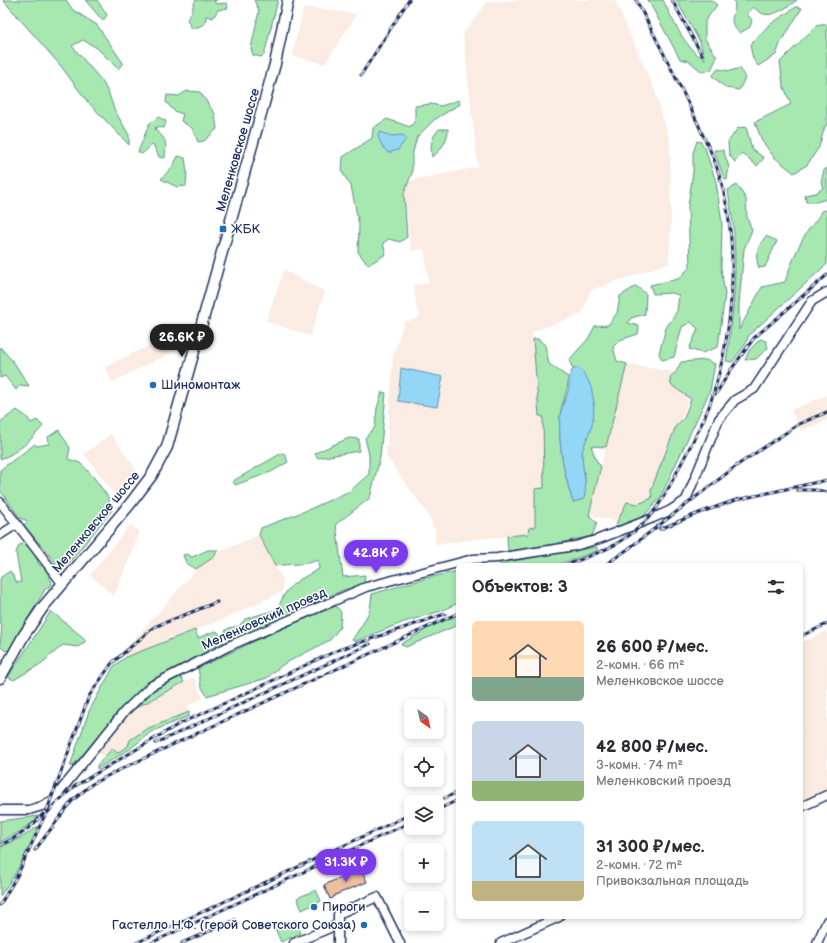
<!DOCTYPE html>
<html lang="ru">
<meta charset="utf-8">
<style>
:root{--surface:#fff;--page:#f2f2f3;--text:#2b2b33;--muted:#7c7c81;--accent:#7c3aed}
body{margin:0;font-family:"Balsamiq Sans",sans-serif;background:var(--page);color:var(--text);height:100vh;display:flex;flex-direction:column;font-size:15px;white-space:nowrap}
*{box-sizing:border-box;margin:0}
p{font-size:13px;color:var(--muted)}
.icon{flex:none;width:22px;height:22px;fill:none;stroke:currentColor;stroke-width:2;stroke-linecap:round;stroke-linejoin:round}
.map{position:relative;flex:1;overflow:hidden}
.panel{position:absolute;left:456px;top:563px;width:347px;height:356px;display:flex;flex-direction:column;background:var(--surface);border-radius:6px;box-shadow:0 2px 6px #0003}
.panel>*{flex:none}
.needle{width:26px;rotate:146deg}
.fabs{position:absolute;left:404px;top:699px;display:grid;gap:8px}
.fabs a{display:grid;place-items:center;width:40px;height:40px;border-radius:6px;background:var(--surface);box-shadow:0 2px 6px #0003;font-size:20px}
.price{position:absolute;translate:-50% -34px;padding:0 9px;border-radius:14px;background:var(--accent);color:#fff;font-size:13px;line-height:26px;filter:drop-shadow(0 1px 2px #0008)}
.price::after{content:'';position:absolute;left:50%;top:24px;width:12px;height:9px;margin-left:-6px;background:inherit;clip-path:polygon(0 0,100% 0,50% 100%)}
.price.current{background:#222;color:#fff}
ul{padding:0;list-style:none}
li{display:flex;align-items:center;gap:12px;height:100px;padding:0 16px}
li span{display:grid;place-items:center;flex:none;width:112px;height:80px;border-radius:6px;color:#555}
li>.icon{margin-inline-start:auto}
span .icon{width:48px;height:48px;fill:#fffc;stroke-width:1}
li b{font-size:17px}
h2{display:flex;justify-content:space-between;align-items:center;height:48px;padding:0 16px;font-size:17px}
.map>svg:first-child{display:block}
.built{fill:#faece2}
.green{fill:#a7e8b1;stroke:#618c88}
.water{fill:#93d6f5;stroke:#6393b9}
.building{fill:#efc09f;stroke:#1b2f5e}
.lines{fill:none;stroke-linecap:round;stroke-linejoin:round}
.minor-casing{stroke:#1b2f5e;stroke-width:11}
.major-casing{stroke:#1b2f5e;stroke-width:13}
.minor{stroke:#fff;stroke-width:8}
.major{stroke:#fff;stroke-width:10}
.rail-casing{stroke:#1b2f5e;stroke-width:3}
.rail{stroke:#fff;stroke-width:1.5;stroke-dasharray:4.5;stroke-linecap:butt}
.poi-dot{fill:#1f6fb2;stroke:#fff;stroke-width:1.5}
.labels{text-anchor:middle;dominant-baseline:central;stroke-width:3;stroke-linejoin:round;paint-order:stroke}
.street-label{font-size:13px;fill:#1b2f5e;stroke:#fff}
.poi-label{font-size:13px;fill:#1b2f5e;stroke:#fff;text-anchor:start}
</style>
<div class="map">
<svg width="827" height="943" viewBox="0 0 827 943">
<rect width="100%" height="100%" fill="#fff"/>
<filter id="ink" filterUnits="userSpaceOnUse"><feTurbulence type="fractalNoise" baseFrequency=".025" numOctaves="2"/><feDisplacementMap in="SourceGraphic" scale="8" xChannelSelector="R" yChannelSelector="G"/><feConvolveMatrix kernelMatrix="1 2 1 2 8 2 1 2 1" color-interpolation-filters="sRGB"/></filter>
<g filter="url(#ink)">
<!-- built -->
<path class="built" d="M 523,0 L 615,0 L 655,91 L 670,142 L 671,221 L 669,263 L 591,290 L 581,314 L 532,332 L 539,416 L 543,416 L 544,488 L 535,489 L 535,527 L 529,534 L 469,540 L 435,545 L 435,530 L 427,513 L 386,456 L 393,357 L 404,322 L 418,319 L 420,315 L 419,311 L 417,311 L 414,285 L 429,283 L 424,249 L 411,251 L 403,182 L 478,167 L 463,34 L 487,2 Z
M 304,7 L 357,14 L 325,64 L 292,56 Z
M 284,270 L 325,292 L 310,336 L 266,321 Z
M 190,326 L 183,347 L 112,382 L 105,367 Z
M 627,364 L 697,376 L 652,499 L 627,524 L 589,515 Z
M 827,395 L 827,420 L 801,431 L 791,410 Z
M 111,434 L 137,471 L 117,497 L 84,454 Z
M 130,525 L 139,531 L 135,545 L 114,596 L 90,575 Z
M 259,535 L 283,580 L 282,592 L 219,621 L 126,657 L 123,652 L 196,570 L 223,550 Z
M 827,631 L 827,792 L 804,802 L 801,796 L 801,643 Z
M 194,677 L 203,698 L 187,706 L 189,712 L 146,729 L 128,746 L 117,754 L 113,748 L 104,757 L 95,751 L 127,713 Z"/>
<!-- green -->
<path class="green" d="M 3,0 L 66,0 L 73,10 L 97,25 L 123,63 L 118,69 L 97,48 L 83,40 L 72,46 L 102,81 L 109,94 L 114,109 L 129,135 L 129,145 L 87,101 L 60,65 Z
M 85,0 L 97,0 L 107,15 L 103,21 Z
M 196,0 L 217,0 L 214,1 L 216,4 L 227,3 L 228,8 L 218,10 L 213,18 L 206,16 L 205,24 L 192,29 L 187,19 C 194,12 191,7 196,0 Z
M 254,0 L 278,0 L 264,55 L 261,57 L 253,55 L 251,48 L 259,11 Z
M 648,0 L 663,0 C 671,16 687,53 705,59 L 700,42 L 676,0 L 711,0 L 717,5 L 705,21 L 705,39 L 717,57 L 711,70 L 702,72 L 689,61 L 680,59 Z
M 734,0 L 797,0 C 789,6 774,17 764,14 C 760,13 756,9 753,7 L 747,14 L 752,20 L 750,27 L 740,33 C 724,20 738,15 734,0 Z
M 796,7 L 802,8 L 780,44 L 776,55 L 758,66 L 753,59 L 750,45 L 768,26 Z
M 827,24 L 827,125 L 825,126 L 819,147 L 807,165 L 794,173 L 774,157 L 762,141 L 755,122 L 791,104 L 783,85 L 780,62 L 816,26 Z
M 740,68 L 745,78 L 739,90 L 726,88 L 712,76 L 718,69 L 730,71 Z
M 187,91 L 200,92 L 215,114 L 217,129 L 204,141 L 198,142 L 192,128 L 181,121 L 183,114 L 174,111 L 166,102 L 167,95 L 179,96 Z
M 459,100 L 460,104 L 434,120 L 417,137 L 412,156 L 412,173 L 404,193 L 407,237 L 400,242 L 389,239 L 383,243 L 386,254 L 368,265 L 358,252 L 359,225 L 351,186 L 342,172 L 343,157 L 372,138 L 373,128 L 387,119 L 410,127 L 415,121 L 415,106 L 431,104 L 441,106 Z
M 158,117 L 166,121 L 164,128 L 156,127 L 155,130 C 168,140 166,143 165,158 L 159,157 L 153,144 L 142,154 L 138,152 L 149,124 Z
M 746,127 L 752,149 L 764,158 L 757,166 L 742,153 L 735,162 L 729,155 L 728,142 L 738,128 Z
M 439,129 L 448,129 C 448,140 441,151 432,157 C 430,145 431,138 439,129 Z
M 697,141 L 701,142 L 705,148 L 716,182 L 722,223 L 721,268 L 725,294 L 718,347 L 702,353 L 689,349 L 698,329 L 691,322 L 682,327 L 674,357 L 662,360 L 659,353 L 666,328 L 677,311 L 679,295 L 671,293 L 653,294 L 650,285 L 678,279 L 690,267 L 688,206 L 693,172 L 693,153 Z
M 723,150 L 729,167 L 727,180 L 724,178 L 714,150 Z
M 178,156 L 185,158 L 187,172 L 186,186 L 177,187 L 161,179 L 173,166 Z
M 827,168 L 827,199 L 816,202 L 806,202 L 805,195 L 816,193 L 823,188 L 821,182 L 824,170 Z
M 737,185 L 746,199 L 747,217 L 752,230 L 744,249 L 739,303 L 739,330 L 762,287 L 785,282 C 791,264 797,248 807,232 C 812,224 818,220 821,211 L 827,210 L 827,264 L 749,335 L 745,345 L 732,362 L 726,361 C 733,320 737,279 734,237 C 735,232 729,199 728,190 Z
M 766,236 L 777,241 L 765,267 L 759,268 C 754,254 757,248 766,236 Z
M 636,286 L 646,294 L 645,314 L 631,318 L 628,323 L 639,326 L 638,334 L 620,340 L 613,347 L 617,361 L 627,364 L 606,447 L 591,446 L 597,462 L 601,466 L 589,515 L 597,523 L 592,536 L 554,544 L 508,551 L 507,536 L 528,534 L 529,528 L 535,527 L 535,489 L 544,488 L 543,416 L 539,416 L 533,339 L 538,339 L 545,345 L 549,364 L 568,377 C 569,391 561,403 560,416 C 558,446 564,474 573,502 L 584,499 L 585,475 L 582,465 L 582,451 L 592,423 L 594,403 L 578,368 L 573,369 L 569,360 L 588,339 L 595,326 L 608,325 L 617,313 L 620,296 Z
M 760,339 L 766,341 L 768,348 L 756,359 L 745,360 L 749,351 Z
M 0,347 L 15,364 L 29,386 L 20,385 L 16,390 L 5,376 L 0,378 Z
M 706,360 L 715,364 L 710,391 L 660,498 L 643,517 L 630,524 L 619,527 L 616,524 L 627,502 L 638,504 L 652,498 L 651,490 L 676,426 L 684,418 L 691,399 L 671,385 L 670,377 L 676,372 L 681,362 Z
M 382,392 L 386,393 L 380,457 L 370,498 L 336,524 L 343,577 L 365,575 L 364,584 L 343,590 L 230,642 L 225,631 L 229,628 L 239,626 L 245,619 L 278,609 C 286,584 299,580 319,569 L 318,560 C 304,566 291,563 275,566 L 259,535 L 261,528 L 310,509 L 350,491 L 369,474 L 369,455 L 365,438 L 375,427 L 377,408 Z
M 17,410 L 27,417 L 31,423 L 37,420 L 43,426 C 32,439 17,454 0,459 L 0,422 Z
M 59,430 L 70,448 L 68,459 L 80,463 L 92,475 L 108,497 L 112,510 L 69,563 L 60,568 L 24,525 L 28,521 L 20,518 L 0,490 L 0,470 L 35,444 L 37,446 L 49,444 L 48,437 Z
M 349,438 L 359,439 L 359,451 L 317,458 L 315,453 Z
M 282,453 L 285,454 L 288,462 L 271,472 L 235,485 L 233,481 Z
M 23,544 C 30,546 37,558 39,565 L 44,566 L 52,582 L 51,586 L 46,588 L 9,651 L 4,650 L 0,646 L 2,625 L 0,623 L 0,580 L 1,577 L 10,571 L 17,583 L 21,582 L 16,553 L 19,545 Z
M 597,547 L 597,551 L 557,565 L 500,565 L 500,562 Z
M 208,550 L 218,550 L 214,557 L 196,569 L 186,563 L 183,555 L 187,554 L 192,557 Z
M 458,571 L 458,603 L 441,611 L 404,622 L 356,641 L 352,640 L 362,625 L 370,610 L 372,594 L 427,578 Z
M 336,606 L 341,612 L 340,627 L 330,640 L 282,665 L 267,678 L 207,696 L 201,686 L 198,668 L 276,631 Z
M 51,611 L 85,639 L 85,642 L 78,647 L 63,645 L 42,663 L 14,680 L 8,677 Z
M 458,615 L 458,625 L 406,647 L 401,644 L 431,627 Z
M 195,630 L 198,638 L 215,631 L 218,632 L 224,644 L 147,683 L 116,715 L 73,766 L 70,766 L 89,711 L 114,666 L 126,657 Z
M 181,677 L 184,682 L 127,713 L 154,688 Z
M 189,712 L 189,716 L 151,732 L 130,749 L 97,769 L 97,765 L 113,748 L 117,753 L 128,746 L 130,740 L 146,729 Z
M 38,816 L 36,820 L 14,835 L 0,842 L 0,821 Z
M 38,826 L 39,828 L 14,876 L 0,896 L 0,852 L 1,847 L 24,836 Z
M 316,890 L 321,901 L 302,910 L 297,898 Z
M 295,920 L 301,933 L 281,942 L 275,928 Z"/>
<!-- water -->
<path class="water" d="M 380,132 L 391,136 L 403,135 L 406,139 L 398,150 L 388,153 L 382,146 L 378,136 Z
M 401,368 L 443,377 L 437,407 L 398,401 Z
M 578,368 C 594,379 596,407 592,425 C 590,434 583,445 582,454 C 582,470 588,483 584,499 L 573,502 C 564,474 558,446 560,416 C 561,406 568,396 569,386 C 570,377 567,378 573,369 Z"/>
<!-- building -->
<path class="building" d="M 361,868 L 367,882 L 335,895 L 333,898 L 330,899 L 324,885 Z"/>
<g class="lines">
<defs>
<path id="minor" d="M 0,502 L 62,583
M 0,535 L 17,524
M 801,807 L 827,795
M 0,810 L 29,810 L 42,806 L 53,800 L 124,712 L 151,686 L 229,646 L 366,587 L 473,559 L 497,558 L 575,546 L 599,539 L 653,518 L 669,511 L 686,500 L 719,419 L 735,400 L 754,389 L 812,301 L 827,292
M 294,943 L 337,925
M 338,943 L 338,914 L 377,897 L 400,943
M 501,943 L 559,917
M 817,943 L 827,921"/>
<path id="major" d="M 0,678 L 24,635 L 43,607 L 130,504 L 152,475 L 167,447 L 275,64 L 288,0"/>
</defs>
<!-- minor casing -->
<use href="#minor" class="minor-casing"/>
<!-- major casing -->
<use href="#major" class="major-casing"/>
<!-- minor -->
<use href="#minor" class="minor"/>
<!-- major -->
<use href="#major" class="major"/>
<defs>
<path id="rail" d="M 672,0 L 702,55
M 361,75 L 409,0
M 716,394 L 730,371 L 754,338 L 827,275
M 797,490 L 816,490 L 827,492
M 660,529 L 699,513 L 736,500 L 827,480
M 628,549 L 739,464 L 799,424 L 827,412
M 566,565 C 591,556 615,548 636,530 C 658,512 670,486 683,460 C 693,441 704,422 711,401 C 735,328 741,238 716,165 C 712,152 704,139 699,126 C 679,83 658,42 636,0
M 605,565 L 631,547
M 801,636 L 827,624
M 156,743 L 370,644
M 436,802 L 458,792
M 47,810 L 89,696 L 112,663 L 154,627 L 217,602
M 437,810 L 458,800
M 0,845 C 18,838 31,828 43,814
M 35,850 L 72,801 L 92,784 L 113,773 L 189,737 L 458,613
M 0,905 L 18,874 L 44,817 L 54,805 L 75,786 L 179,724 L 212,709 L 338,650 L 445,614
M 136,943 L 411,814
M 151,943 L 411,822
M 182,943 L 235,920"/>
</defs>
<!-- rail casing -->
<use href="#rail" class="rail-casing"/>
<!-- rail -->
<use href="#rail" class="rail"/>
</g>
</g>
<!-- markers -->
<g class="poi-dot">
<rect x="219" y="225" width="8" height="8" rx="2"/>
<circle cx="153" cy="385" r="4"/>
<circle cx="314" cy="907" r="4"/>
<circle cx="364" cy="925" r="4"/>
</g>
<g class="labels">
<!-- street labels -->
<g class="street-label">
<text transform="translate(238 150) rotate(-74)">Меленковское шоссе</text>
<text transform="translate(96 522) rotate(-50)">Меленковское шоссе</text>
<text transform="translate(264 619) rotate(-24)">Меленковский проезд</text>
</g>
<!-- poi labels -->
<g class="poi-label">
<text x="231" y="229">ЖБК</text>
<text x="161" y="385">Шиномонтаж</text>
<text x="322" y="907">Пироги</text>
<text x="356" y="925" text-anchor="end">Гастелло Н.Ф. (герой Советского Союза)</text>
</g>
</g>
</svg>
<div class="fabs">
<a><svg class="needle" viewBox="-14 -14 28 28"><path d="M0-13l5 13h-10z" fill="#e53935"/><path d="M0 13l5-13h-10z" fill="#7c7c81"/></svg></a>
<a><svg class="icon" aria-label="locate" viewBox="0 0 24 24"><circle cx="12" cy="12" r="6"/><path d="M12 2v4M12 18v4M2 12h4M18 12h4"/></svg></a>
<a><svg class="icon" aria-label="layers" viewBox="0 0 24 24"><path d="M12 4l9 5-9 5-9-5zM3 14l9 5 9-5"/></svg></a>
<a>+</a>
<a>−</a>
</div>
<b class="price current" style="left:182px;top:358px">26.6K ₽</b>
<b class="price" style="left:376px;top:574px">42.8K ₽</b>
<b class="price" style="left:346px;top:883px">31.3K ₽</b>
<section class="panel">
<h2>Объектов: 3<svg class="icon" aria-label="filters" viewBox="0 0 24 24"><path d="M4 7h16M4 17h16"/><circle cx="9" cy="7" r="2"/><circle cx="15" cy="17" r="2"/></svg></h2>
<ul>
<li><span style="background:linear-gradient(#ffd9b3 70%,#7fa58c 0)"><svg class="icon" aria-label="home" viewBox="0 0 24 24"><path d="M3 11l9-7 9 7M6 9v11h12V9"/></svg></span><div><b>26 600 ₽/мес.</b><p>2-комн. · 66 m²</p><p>Меленковское шоссе</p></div></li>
<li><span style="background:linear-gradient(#c9d6e8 75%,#8fb573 0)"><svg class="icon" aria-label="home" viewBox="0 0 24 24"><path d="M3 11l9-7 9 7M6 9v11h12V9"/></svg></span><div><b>42 800 ₽/мес.</b><p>3-комн. · 74 m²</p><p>Меленковский проезд</p></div></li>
<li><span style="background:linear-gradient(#bfe0f5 75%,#c2b280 0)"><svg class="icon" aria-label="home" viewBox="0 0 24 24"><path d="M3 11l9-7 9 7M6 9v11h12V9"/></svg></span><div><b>31 300 ₽/мес.</b><p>2-комн. · 72 m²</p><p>Привокзальная площадь</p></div></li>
</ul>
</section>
</div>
